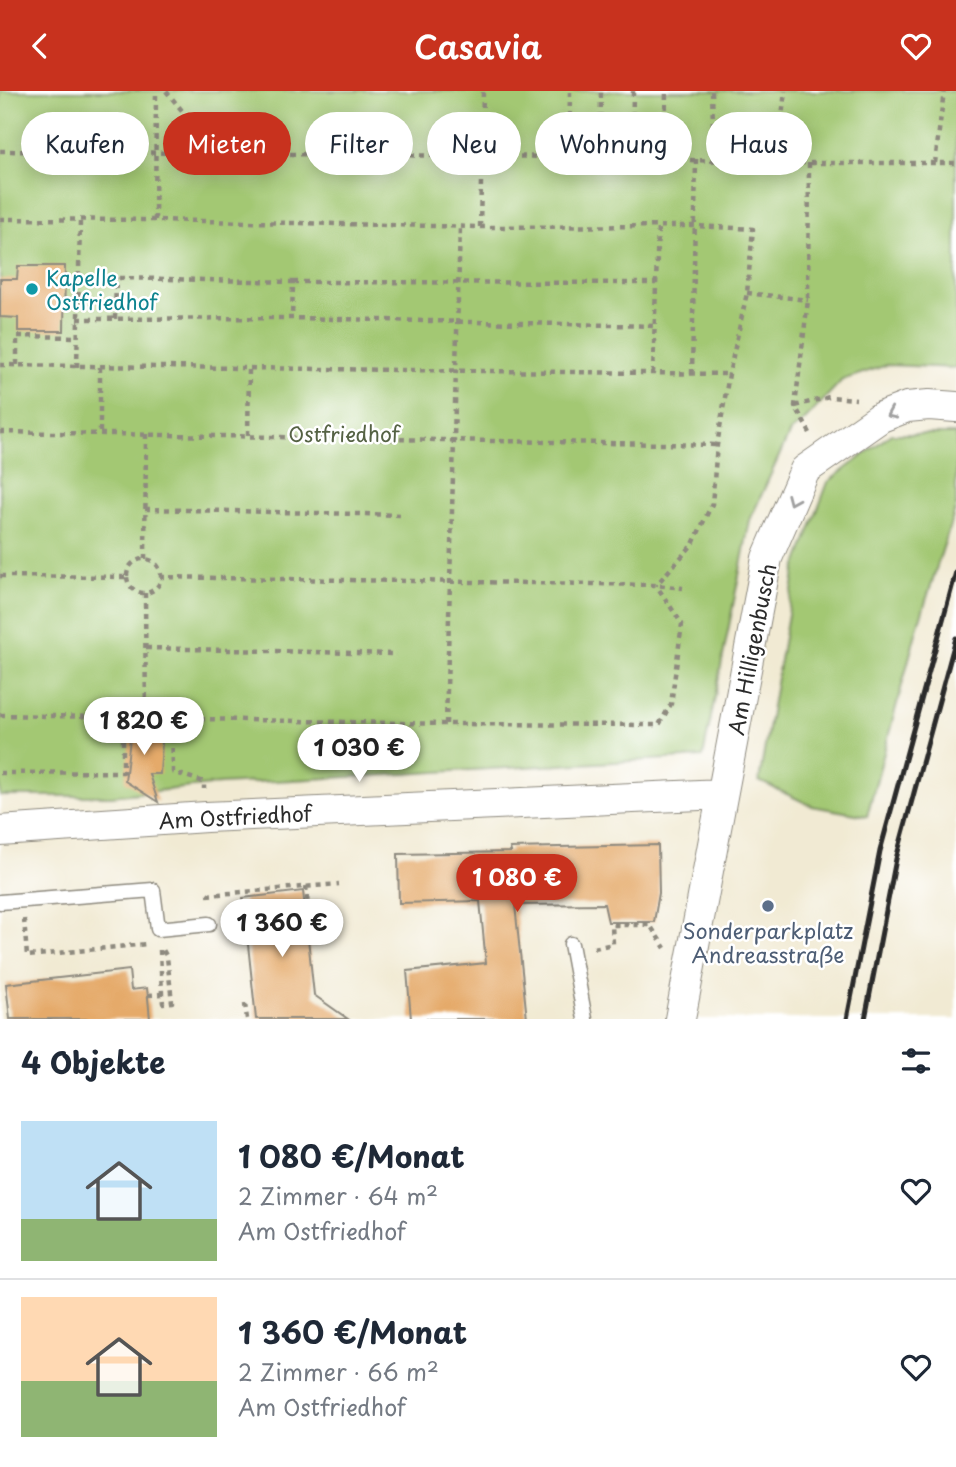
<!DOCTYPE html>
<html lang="de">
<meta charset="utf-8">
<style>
:root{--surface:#fff;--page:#f2f2f3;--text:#1f2937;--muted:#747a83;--line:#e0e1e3;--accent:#c8321e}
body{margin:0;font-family:"Playpen Sans",sans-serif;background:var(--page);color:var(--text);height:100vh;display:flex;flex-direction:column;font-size:26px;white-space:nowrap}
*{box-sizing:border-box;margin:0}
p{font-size:23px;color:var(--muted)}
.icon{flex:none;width:38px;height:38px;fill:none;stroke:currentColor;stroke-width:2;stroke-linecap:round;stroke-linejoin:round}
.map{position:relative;height:928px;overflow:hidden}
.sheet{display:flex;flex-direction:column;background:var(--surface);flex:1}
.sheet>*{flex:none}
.hud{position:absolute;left:21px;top:21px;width:915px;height:63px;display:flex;gap:14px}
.price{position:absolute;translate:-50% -60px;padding:0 16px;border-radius:24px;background:#fff;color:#222;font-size:23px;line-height:46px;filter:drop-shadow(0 2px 4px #0008)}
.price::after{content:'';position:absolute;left:50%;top:42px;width:21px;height:16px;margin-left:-10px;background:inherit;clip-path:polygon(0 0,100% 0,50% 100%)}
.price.on{background:var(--accent);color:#fff}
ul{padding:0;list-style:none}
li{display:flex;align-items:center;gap:21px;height:175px;padding:0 21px}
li+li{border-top:2px solid var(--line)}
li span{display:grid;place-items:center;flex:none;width:196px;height:140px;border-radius:0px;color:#555}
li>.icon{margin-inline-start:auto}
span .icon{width:84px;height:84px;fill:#fffc;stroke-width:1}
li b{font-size:30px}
h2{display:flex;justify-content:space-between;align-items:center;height:84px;padding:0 21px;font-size:30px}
.chip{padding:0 24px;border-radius:32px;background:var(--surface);box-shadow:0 4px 18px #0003;font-size:24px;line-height:63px}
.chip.on{background:var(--accent);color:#fff}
header{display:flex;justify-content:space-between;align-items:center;height:91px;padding:0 21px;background:var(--accent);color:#fff;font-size:32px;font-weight:600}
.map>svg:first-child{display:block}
.green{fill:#a3c873;stroke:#677a4f;stroke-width:2}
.building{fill:#e5aa6b}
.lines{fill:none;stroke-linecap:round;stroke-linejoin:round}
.lane-casing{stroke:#8e8a7f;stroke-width:17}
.street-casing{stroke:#8e8a7f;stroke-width:32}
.path{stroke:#8e8a7f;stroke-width:4.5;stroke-dasharray:5 5;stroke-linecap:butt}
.lane{stroke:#fff;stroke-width:14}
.street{stroke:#fff;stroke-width:30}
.rail{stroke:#2b2b2b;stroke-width:5}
.oneway{stroke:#a0a0a0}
.culture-dot{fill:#0f9aa8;stroke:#fff;stroke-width:2.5}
.service-dot{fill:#5c6f8a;stroke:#fff;stroke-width:2.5}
.labels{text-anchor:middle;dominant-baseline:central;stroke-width:5;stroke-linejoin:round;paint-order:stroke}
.culture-label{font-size:21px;fill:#0d838f;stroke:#fff;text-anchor:start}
.park-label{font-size:21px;fill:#556244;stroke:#fff}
.street-label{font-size:21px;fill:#2b2b2b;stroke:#fff}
.service-label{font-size:21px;fill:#4e5e75;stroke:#fff}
</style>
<header><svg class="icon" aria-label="back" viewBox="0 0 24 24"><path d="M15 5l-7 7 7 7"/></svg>Casavia<svg class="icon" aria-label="heart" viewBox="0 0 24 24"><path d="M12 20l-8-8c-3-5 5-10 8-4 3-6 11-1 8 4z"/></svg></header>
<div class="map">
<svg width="956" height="928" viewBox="0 0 956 928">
<rect width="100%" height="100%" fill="#fff"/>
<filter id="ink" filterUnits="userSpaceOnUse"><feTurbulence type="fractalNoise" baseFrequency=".0143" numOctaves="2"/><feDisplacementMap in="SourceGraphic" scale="14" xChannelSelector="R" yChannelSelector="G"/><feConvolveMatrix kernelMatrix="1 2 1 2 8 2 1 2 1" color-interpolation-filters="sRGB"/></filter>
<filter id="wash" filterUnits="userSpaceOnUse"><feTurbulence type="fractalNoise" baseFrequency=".00686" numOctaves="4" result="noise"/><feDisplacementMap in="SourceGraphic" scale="28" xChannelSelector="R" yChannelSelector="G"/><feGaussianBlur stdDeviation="1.57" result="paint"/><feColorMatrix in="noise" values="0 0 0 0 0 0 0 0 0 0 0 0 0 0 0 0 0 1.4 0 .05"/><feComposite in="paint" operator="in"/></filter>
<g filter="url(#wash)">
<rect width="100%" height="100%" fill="#f1ead3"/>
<!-- green -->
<path class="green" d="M 0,0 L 956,0 L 956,277 L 887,274 L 842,289 L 804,330 L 790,341 L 750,429 L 703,666 L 220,693 L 111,705 L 0,705 Z
M 891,343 L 956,343 L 956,416 L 917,538 L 867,725 L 812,715 L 759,690 L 796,477 L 828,391 Z"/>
<g id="blocks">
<!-- building -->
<path class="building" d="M 18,175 L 65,175 L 64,240 L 18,240 L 18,227 L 0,226 L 0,188 L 17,188 Z
M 132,631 L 133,633 L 159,632 L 158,636 L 163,637 L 160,683 L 149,683 L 158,711 L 125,690 Z
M 658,754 L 659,802 L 654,831 L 608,831 L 604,813 L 515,814 L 527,928 L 411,928 L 407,880 L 486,872 L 480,810 L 399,812 L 398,763 L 511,761 L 510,757 Z
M 303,800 L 314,904 L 348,928 L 256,928 L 243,807 Z
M 129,879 L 131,899 L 147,897 L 150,928 L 10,928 L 6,893 Z"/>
</g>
</g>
<g filter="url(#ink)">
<use href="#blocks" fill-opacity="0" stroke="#8e8a7f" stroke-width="2"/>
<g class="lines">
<defs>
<path id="lane" d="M 0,811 L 153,799 L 158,838 L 209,833
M 571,853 L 585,928"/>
<path id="street" d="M 0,740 L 206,726 L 722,703
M 680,928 L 767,467 L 805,379 L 881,326 L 907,316 L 929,314 L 956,316"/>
</defs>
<!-- lane casing -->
<use href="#lane" class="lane-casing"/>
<!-- street casing -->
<use href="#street" class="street-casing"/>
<!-- path -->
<path class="path" d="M 166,0 L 217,62
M 712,0 L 714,68
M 0,60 L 569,66 L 809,72 L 956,72
M 632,65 L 633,0
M 569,66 L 570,0
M 600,67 L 601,0
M 665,68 L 666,0
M 777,70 L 785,0
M 809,72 L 808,209 L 795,315 L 810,342
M 935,72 L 944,0
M 0,128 L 155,129 L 480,136 L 694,135 L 753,138 L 747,202 L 729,283 L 717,354 L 712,413 L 693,453 L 656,494
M 155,129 L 156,0
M 480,136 L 483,0
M 79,186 L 293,191 L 292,227
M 293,191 L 656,192
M 747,202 L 808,209
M 78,228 L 292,227 L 655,235
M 115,228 L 116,186
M 0,274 L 729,283
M 17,274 L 17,245 L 78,246
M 77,276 L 80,130
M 100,276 L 100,342
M 653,283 L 658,135
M 692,283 L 696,68
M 795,315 L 829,306 L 856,308
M 0,341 L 717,354
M 248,344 L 249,278
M 145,418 L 403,424
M 145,468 L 146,342
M127 485a17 17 0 1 1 34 0a17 17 0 1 1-34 0Z
M 0,485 L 127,486
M 160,486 L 656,494 L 683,497
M 145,502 L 146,635
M 146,557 L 396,563
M 0,624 L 446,633 L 659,634 L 671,613 L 682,533 L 656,494
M 172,627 L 173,681 L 204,691 L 204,698
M 446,633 L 460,135
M 0,682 L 123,681 L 123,626
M 306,795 L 308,815
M 207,804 L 339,793
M 24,828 L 27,865 L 146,853
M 594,857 L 613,853 L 612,834 L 650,834 L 665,857
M 160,859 L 162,903
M 148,904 L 162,903 L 163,912 L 172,911 L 167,866 L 163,859
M 245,913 L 247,928"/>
<!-- lane -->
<use href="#lane" class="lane"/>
<!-- street -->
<use href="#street" class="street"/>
<!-- rail -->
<path class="rail" d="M 847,928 L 880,760 L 956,481
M 865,928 L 896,768 L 956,547"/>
</g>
<!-- one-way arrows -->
<defs><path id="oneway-chevron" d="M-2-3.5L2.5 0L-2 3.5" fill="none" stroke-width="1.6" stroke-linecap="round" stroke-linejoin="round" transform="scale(1.75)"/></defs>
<g class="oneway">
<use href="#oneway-chevron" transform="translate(891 323) rotate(156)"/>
<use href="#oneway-chevron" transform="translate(792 409) rotate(113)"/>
</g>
</g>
<!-- markers -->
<circle class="culture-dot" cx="32" cy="198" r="7"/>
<circle class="service-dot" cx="768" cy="815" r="7"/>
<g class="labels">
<!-- culture labels -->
<g class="culture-label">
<text x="46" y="186">Kapelle<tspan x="46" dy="24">Ostfriedhof</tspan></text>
</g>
<!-- park labels -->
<g class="park-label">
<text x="344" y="342">Ostfriedhof</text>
</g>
<!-- street labels -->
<g class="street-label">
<text transform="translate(751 558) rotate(-79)">Am Hilligenbusch</text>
<text transform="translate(235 725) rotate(-3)">Am Ostfriedhof</text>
</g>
<!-- service labels -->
<g class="service-label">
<text x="768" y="839">Sonderparkplatz<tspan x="768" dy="24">Andreasstraße</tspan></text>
</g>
</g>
</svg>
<b class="price" style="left:144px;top:666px">1 820 €</b>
<b class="price" style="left:359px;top:693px">1 030 €</b>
<b class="price on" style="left:517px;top:823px">1 080 €</b>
<b class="price" style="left:282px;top:868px">1 360 €</b>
<div class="hud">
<a class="chip">Kaufen</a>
<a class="chip on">Mieten</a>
<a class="chip">Filter</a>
<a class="chip">Neu</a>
<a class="chip">Wohnung</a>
<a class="chip">Haus</a>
</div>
</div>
<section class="sheet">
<h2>4 Objekte<svg class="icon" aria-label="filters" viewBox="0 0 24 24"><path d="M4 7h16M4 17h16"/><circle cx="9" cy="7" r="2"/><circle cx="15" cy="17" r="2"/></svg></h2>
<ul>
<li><span style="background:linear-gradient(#bfe0f5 70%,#8fb573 0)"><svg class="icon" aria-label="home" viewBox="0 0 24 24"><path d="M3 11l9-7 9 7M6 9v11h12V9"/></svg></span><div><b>1 080 €/Monat</b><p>2 Zimmer · 64 m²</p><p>Am Ostfriedhof</p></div><svg class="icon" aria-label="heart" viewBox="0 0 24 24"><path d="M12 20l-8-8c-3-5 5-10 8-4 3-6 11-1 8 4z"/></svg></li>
<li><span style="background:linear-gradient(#ffd9b3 60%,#8fb573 0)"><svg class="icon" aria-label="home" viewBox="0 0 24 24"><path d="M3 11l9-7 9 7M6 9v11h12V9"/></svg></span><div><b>1 360 €/Monat</b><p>2 Zimmer · 66 m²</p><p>Am Ostfriedhof</p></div><svg class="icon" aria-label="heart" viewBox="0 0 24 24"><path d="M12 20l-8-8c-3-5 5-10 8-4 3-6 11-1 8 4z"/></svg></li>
</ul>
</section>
